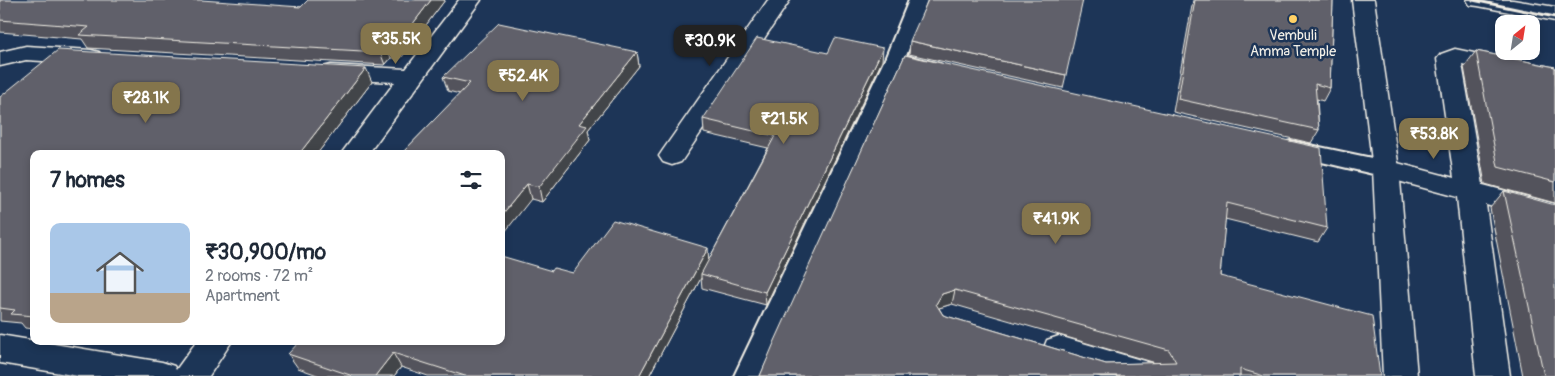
<!DOCTYPE html>
<meta charset="utf-8">
<style>
:root{--surface:#fff;--page:#f2f2f3;--text:#1f2937;--muted:#747a83;--line:#e0e1e3;--accent:#84754c}
body{margin:0;font-family:Pangolin,sans-serif;background:var(--page);color:var(--text);height:100vh;display:flex;flex-direction:column;font-size:19px;white-space:nowrap}
*{box-sizing:border-box;margin:0}
p{font-size:16px;color:var(--muted)}
.icon{flex:none;width:28px;height:28px;fill:none;stroke:currentColor;stroke-width:2;stroke-linecap:round;stroke-linejoin:round}
.map{position:relative;flex:1;overflow:hidden}
.side{position:absolute;left:30px;top:150px;width:475px;height:195px;display:flex;flex-direction:column;background:var(--surface);border-radius:10px;box-shadow:0 2px 8px #0003}
.side>*{flex:none}
.needle{width:32px;rotate:30deg}
.buttons{position:absolute;left:1495px;top:15px;display:grid;gap:10px}
.buttons a{display:grid;place-items:center;width:45px;height:45px;border-radius:10px;background:var(--surface);box-shadow:0 2px 8px #0003;font-size:25px}
.price{position:absolute;translate:-50% -42px;padding:0 11px;border-radius:10px;background:var(--accent);color:#fff;font-size:16px;line-height:32px;filter:drop-shadow(0 1px 2px #0008)}
.price::after{content:'';position:absolute;left:50%;top:30px;width:15px;height:11px;margin-left:-8px;background:inherit;clip-path:polygon(0 0,100% 0,50% 100%)}
.price.current{background:#222;color:#fff}
ul{padding:0;list-style:none}
li{display:flex;align-items:center;gap:15px;height:125px;padding:0 20px}
li+li{border-top:1px solid var(--line)}
li span{display:grid;place-items:center;flex:none;width:140px;height:100px;border-radius:10px;color:#555}
li>.icon{margin-inline-start:auto}
span .icon{width:60px;height:60px;fill:#fffc;stroke-width:1}
li b{font-size:21px}
h2{display:flex;justify-content:space-between;align-items:center;height:60px;padding:0 20px;font-size:21px}
.map>svg:first-child{display:block}
.lines{fill:none;stroke-linecap:round;stroke-linejoin:round}
.service-casing{stroke:#f4f1e8;stroke-width:4}
.minor-casing{stroke:#f4f1e8;stroke-width:3}
.tertiary-casing{stroke:#f4f1e8;stroke-width:3}
.primary-casing{stroke:#f4f1e8;stroke-width:3}
.service{fill:#1d3557;fill-rule:evenodd}
.minor{fill:#1d3557;fill-rule:evenodd}
.tertiary{fill:#1d3557;fill-rule:evenodd}
.primary{fill:#1d3557;fill-rule:evenodd}
.rail{stroke:#f4f1e8;stroke-width:3}
.wall{fill:#53535b;stroke:#f4f1e8;fill-rule:evenodd}
.shaded-wall{fill:#43444a;stroke:#f4f1e8}
.building{fill:#60616a;stroke:#f4f1e8;fill-rule:evenodd}
.poi-dot{fill:#ffd166;stroke:#1d3557;stroke-width:2}
.labels{text-anchor:middle;dominant-baseline:central;stroke-width:5;stroke-linejoin:round;paint-order:stroke}
.far-poi-label{font-size:14px;fill:#f4f1e8;stroke:#1d3557}
</style>
<div class="map">
<svg width="1555" height="376" viewBox="0 0 1555 376">
<rect width="100%" height="100%" fill="#1d3557"/>
<filter id="ink" filterUnits="userSpaceOnUse"><feTurbulence type="fractalNoise" baseFrequency=".02" numOctaves="2"/><feDisplacementMap in="SourceGraphic" scale="10" xChannelSelector="R" yChannelSelector="G"/><feConvolveMatrix kernelMatrix="1 2 1 2 8 2 1 2 1" color-interpolation-filters="sRGB"/></filter>
<g filter="url(#ink)">
<g class="lines">
<defs>
<path id="service" d="M 909,0 L 927,0 L 906,56 L 940,64 L 943,68 L 940,72 L 933,74 L 902,67 L 764,376 L 734,376 L 885,59 Z
M 1291,141 L 1386,161 L 1394,163 L 1398,169 L 1394,175 L 1386,177 L 1283,153 L 1280,148 L 1283,143 Z"/>
<path id="minor" d="M 459,0 L 481,0 L 368,154 L 341,154 L 395,82 L 331,79 L 323,77 L 319,72 L 323,67 L 331,65 L 406,69 Z
M 768,0 L 790,0 L 681,162 L 672,165 L 663,162 L 659,156 L 663,150 Z
M 26,46 L 91,50 L 99,52 L 103,57 L 99,62 L 91,64 L 26,60 L 0,66 L 0,52 Z
M 1455,49 L 1555,70 L 1555,84 L 1462,64 L 1483,185 L 1555,204 L 1555,224 L 1486,205 L 1510,376 L 1476,376 L 1457,197 L 1376,175 L 1373,169 L 1376,163 L 1386,160 L 1454,178 L 1437,59 L 1441,54 Z
M 0,335 L 162,362 L 174,366 L 176,370 L 197,341 L 232,341 L 209,376 L 78,376 L 0,363 Z
M 1059,336 L 1161,366 L 1166,376 L 1101,376 L 1047,360 L 1043,350 L 1047,340 Z"/>
<path id="tertiary" d="M 1352,0 L 1374,0 L 1399,169 L 1417,376 L 1383,376 L 1373,169 Z"/>
<path id="primary" d="M 1467,0 L 1513,0 L 1555,7 L 1555,21 L 1478,6 L 1470,5 Z"/>
</defs>
<!-- service casing -->
<use href="#service" class="service-casing"/>
<!-- minor casing -->
<use href="#minor" class="minor-casing"/>
<!-- tertiary casing -->
<use href="#tertiary" class="tertiary-casing"/>
<!-- primary casing -->
<use href="#primary" class="primary-casing"/>
<!-- service -->
<use href="#service" class="service"/>
<!-- minor -->
<use href="#minor" class="minor"/>
<!-- tertiary -->
<use href="#tertiary" class="tertiary"/>
<!-- primary -->
<use href="#primary" class="primary"/>
<!-- rail -->
<path class="rail" d="M 1473,0 L 1555,17"/>
</g>
<!-- wall -->
<path class="wall" d="M 0,0 L 301,7 L 445,0 L 401,58 L 391,58 L 385,65 L 88,48 L 82,39 L 0,32 Z
M 1193,0 L 1333,0 L 1330,88 L 1323,101 L 1317,99 L 1319,130 L 1311,143 L 1173,112 Z
M 910,41 L 1066,75 L 1063,88 L 909,54 Z
M 1476,51 L 1555,67 L 1555,203 L 1485,184 L 1464,67 Z
M 637,52 L 639,66 L 588,130 L 590,140 L 542,202 L 531,199 L 501,154 L 404,154 L 403,152 L 460,94 L 448,91 L 443,77 Z
M 828,53 L 882,61 L 766,305 L 702,288 L 701,278 L 649,376 L 428,376 L 401,367 L 394,376 L 320,376 L 298,368 L 288,354 L 552,271 L 573,273 L 709,259 L 768,148 L 704,133 L 703,119 Z
M 905,55 L 1327,228 L 1318,242 L 1225,219 L 1220,276 L 1380,376 L 760,376 ZM 952,304 L 1156,363 L 1106,364 L 943,315 L 939,308 Z
M 372,82 L 317,154 L 34,154 L 34,329 L 25,328 L 21,323 L 0,321 L 0,97 Z
M 1504,191 L 1555,376 L 1523,376 L 1490,208 Z"/>
<!-- shaded-wall -->
<path class="shaded-wall" d="M 431,0 L 445,0 L 401,58 L 396,46 Z
M 386,45 L 391,58 L 385,65 L 380,52 Z
M 883,48 L 882,61 L 766,305 L 765,292 Z
M 637,52 L 639,66 L 588,130 L 590,140 L 542,202 L 539,187 L 579,124 Z
M 366,68 L 372,82 L 317,154 L 299,154 Z
M 527,184 L 531,199 L 501,237 L 501,216 Z
M 708,248 L 709,263 L 701,274 L 701,278 L 649,376 L 639,376 Z
M 955,290 L 952,304 L 939,308 L 933,318 L 936,304 L 942,294 Z
M 393,353 L 401,367 L 394,376 L 375,376 Z"/>
<!-- building -->
<path class="building" d="M 0,0 L 201,0 L 301,7 L 308,0 L 431,0 L 396,46 L 386,45 L 380,52 L 79,35 L 89,27 L 0,20 Z
M 928,0 L 1083,0 L 1066,75 L 910,41 Z
M 1195,0 L 1333,0 L 1330,88 L 1315,84 L 1319,130 L 1178,99 Z
M 499,23 L 637,52 L 579,124 L 587,126 L 539,187 L 527,184 L 501,216 L 501,154 L 411,154 L 403,152 L 470,83 L 443,77 Z
M 757,38 L 828,53 L 835,38 L 883,48 L 765,292 L 701,274 L 775,136 L 703,119 Z
M 58,50 L 366,68 L 299,154 L 34,154 L 34,316 L 11,314 L 15,310 L 0,308 L 0,97 Z
M 1476,51 L 1555,67 L 1555,182 L 1498,167 Z
M 905,55 L 1321,148 L 1327,228 L 1227,203 L 1220,276 L 1372,316 L 1380,376 L 1264,376 L 1240,369 L 1240,376 L 760,376 L 774,343 ZM 955,290 L 1169,350 L 1176,362 L 1106,364 L 943,315 L 936,304 L 942,294 Z
M 1504,191 L 1555,205 L 1555,376 L 1544,376 Z
M 613,220 L 708,248 L 639,376 L 465,376 L 393,353 L 375,376 L 353,376 L 288,354 L 300,341 L 501,341 L 501,256 L 552,271 L 554,268 L 573,273 Z"/>
</g>
<!-- markers -->
<circle class="poi-dot" cx="1293" cy="19" r="5"/>
<g class="labels">
<!-- far-poi labels -->
<g class="far-poi-label">
<text x="1293" y="35">Vembuli<tspan x="1293" dy="16">Amma Temple</tspan></text>
</g>
</g>
</svg>
<div class="buttons">
<a><svg class="needle" viewBox="-14 -14 28 28"><path d="M0-13l5 13h-10z" fill="#e53935"/><path d="M0 13l5-13h-10z" fill="#747a83"/></svg></a>
</div>
<b class="price" style="left:396px;top:65px">₹35.5K</b>
<b class="price current" style="left:710px;top:67px">₹30.9K</b>
<b class="price" style="left:523px;top:102px">₹52.4K</b>
<b class="price" style="left:146px;top:124px">₹28.1K</b>
<b class="price" style="left:784px;top:145px">₹21.5K</b>
<b class="price" style="left:1434px;top:160px">₹53.8K</b>
<b class="price" style="left:1056px;top:245px">₹41.9K</b>
<section class="side">
<h2>7 homes<svg class="icon" aria-label="filters" viewBox="0 0 24 24"><path d="M4 7h16M4 17h16"/><circle cx="9" cy="7" r="2"/><circle cx="15" cy="17" r="2"/></svg></h2>
<ul>
<li><span style="background:linear-gradient(#a9c7e8 70%,#b9a48a 0)"><svg class="icon" aria-label="home" viewBox="0 0 24 24"><path d="M3 11l9-7 9 7M6 9v11h12V9"/></svg></span><div><b>₹30,900/mo</b><p>2 rooms · 72 m²</p><p>Apartment</p></div></li>
</ul>
</section>
</div>
